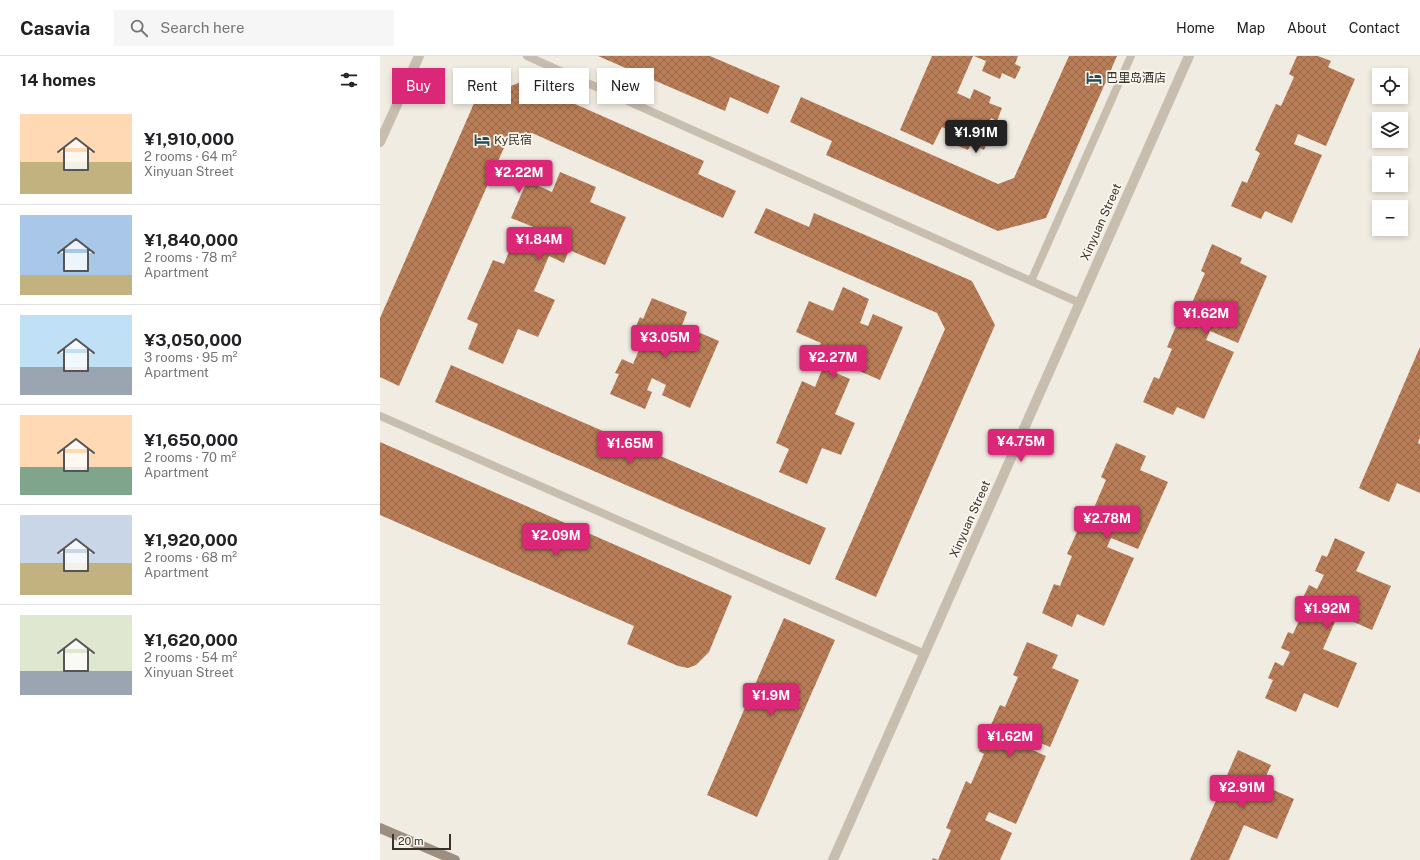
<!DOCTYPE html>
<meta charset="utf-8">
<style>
:root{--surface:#fff;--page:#f6f6f6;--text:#202124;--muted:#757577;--line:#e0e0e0;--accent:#db2777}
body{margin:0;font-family:"Public Sans","Noto Sans SC",sans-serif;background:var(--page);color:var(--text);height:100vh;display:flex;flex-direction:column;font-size:15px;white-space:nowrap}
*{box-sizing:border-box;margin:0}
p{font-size:13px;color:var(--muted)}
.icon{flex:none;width:22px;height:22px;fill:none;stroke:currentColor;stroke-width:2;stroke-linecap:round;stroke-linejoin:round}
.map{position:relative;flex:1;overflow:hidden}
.details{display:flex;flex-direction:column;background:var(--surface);width:380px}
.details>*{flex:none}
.hud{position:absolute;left:12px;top:12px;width:380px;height:36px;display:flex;gap:8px}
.tools{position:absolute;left:992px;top:12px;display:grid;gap:8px}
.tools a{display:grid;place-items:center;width:36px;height:36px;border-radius:0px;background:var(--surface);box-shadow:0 2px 6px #0003;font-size:20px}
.scale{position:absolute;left:12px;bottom:10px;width:59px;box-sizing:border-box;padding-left:4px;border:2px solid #38322c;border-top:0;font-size:11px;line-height:14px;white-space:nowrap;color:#38322c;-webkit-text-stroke:3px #f9f6ee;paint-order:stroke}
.price{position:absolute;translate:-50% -34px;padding:0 9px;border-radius:4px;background:var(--accent);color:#fff;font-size:13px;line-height:26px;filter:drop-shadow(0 1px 2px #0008)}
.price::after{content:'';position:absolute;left:50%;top:24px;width:12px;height:9px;margin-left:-6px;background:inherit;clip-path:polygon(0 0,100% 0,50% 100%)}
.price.on{background:#222;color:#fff}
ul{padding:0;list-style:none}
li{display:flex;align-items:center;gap:12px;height:100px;padding:0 20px}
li+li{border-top:1px solid var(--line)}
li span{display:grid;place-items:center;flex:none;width:112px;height:80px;border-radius:0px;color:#555}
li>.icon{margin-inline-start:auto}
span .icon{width:48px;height:48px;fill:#fffc;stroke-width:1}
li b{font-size:17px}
h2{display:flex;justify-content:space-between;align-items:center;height:48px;padding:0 20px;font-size:17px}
.tag{padding:0 14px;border-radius:0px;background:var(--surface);box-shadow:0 2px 6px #0003;font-size:14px;line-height:36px}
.tag.on{background:var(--accent);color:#fff}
header{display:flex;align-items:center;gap:24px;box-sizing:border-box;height:56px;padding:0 20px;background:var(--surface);border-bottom:1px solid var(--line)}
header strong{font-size:19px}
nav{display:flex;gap:22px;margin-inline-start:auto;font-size:14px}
.search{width:280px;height:36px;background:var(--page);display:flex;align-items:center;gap:10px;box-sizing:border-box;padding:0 14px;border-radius:0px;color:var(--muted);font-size:15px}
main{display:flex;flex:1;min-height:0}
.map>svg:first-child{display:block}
.building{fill:url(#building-cross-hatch)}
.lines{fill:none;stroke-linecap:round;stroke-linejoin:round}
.service{stroke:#c8beaf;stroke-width:8}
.minor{stroke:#c8beaf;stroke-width:10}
.tertiary{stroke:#c8beaf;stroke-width:10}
.secondary{stroke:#9c8e80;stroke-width:10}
.labels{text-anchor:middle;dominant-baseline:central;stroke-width:3.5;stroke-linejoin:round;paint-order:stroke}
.poi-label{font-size:12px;fill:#38322c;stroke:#f9f6ee;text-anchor:start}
.street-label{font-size:12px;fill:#38322c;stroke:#f9f6ee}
</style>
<header>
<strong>Casavia</strong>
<div class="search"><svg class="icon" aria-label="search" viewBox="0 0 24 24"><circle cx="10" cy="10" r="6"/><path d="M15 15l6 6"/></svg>Search here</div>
<nav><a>Home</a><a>Map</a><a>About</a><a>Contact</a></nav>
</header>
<main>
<section class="details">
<h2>14 homes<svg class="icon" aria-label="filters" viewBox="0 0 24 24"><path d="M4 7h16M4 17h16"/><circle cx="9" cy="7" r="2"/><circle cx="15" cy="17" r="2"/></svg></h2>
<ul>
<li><span style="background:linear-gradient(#ffd9b3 60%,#c2b280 0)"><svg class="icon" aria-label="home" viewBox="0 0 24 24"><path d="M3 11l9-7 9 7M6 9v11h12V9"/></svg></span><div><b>¥1,910,000</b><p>2 rooms · 64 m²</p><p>Xinyuan Street</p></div></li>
<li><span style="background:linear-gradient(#a9c7e8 75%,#c2b280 0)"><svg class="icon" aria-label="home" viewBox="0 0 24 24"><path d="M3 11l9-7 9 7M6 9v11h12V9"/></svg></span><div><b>¥1,840,000</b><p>2 rooms · 78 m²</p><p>Apartment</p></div></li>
<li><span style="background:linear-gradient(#bfe0f5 65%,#9aa5b1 0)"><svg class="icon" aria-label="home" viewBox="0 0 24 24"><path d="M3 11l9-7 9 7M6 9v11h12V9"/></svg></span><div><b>¥3,050,000</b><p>3 rooms · 95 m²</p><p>Apartment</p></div></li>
<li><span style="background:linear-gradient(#ffd9b3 65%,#7fa58c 0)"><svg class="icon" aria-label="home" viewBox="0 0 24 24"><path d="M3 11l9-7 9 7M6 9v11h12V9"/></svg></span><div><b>¥1,650,000</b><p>2 rooms · 70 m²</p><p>Apartment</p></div></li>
<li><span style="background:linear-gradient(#c9d6e8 60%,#c2b280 0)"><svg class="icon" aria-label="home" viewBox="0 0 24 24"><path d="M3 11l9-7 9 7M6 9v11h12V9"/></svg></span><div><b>¥1,920,000</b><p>2 rooms · 68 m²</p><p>Apartment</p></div></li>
<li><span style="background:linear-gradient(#dfe7d0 70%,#9aa5b1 0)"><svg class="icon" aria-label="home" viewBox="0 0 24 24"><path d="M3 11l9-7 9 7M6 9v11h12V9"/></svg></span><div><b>¥1,620,000</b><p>2 rooms · 54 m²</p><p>Xinyuan Street</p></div></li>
</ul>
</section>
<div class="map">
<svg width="1040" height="804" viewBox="0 0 1040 804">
<defs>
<pattern id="building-cross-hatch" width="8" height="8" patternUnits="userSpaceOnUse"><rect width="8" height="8" fill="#b97e58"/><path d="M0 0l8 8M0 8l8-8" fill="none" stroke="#976849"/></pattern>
</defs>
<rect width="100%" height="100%" fill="#f1ece2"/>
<!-- building -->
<path class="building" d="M 218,0 L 330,0 L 400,30 L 388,58 L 350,41 L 345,55 Z
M 552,0 L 593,0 L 577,37 L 590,43 L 594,33 L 611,41 L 609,47 L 622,52 L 617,65 L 611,62 L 603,80 L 609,82 L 604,94 L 591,88 L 588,94 L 571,87 L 575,77 L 562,71 L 553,89 L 520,74 Z
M 594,0 L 638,0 L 635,8 L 641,11 L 635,23 L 622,17 L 620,23 L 602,15 L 606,5 Z
M 689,0 L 737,0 L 666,162 L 618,175 L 446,99 L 452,85 L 410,66 L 421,41 L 618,128 L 634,122 Z
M 917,0 L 938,0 L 951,5 L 948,11 L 975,23 L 946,90 L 918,78 L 914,88 L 942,99 L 912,167 L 885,155 L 881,163 L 851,150 L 862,125 L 867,127 L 880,97 L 875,94 L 896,48 L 901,50 L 914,21 L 909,18 Z
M 143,25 L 324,105 L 318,118 L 356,135 L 343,162 L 152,77 L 126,87 L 19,330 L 0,321 L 0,262 L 95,45 Z
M 180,116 L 216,131 L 210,146 L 246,161 L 225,209 L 189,194 L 184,207 L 169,200 L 154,235 L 175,244 L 158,281 L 138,273 L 123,308 L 88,293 L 98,268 L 87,263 L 113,204 L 124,208 L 133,186 L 148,192 L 156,172 L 131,162 L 147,125 L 172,136 Z
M 386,152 L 429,171 L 434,157 L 592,225 L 615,269 L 496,541 L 455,523 L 565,273 L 557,257 L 374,177 Z
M 832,188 L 862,202 L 860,207 L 887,220 L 858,287 L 830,275 L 826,284 L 854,296 L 824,363 L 797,351 L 793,359 L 763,346 L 774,321 L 779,323 L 792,293 L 787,291 L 807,245 L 812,247 L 825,217 L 821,215 Z
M 463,231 L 489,243 L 480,267 L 488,270 L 493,258 L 523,271 L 500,324 L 470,311 L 476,298 L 466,294 L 456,317 L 470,323 L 455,358 L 475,367 L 461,399 L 442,392 L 427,428 L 399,416 L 409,393 L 396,387 L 422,325 L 435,331 L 443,311 L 432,306 L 441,287 L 416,276 L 429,245 L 453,255 Z
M 272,242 L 307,256 L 301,272 L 295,269 L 289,282 L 304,289 L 311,273 L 339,285 L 310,352 L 282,339 L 286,329 L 272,322 L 267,334 L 272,336 L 265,353 L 230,338 L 239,318 L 235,317 L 242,303 L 253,308 L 264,282 L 253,277 L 260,261 L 263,263 Z
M 1040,291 L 1040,381 L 1038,387 L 1040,388 L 1040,437 L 1017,427 L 1009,446 L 979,432 Z
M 71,309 L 446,472 L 430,509 L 55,346 Z
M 0,386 L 352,540 L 329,596 L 316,609 L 308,612 L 298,610 L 247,588 L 254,570 L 0,459 Z
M 736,387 L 766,400 L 760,414 L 788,426 L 758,493 L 731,482 L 727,491 L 754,502 L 724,570 L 697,558 L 692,571 L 662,557 L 674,528 L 680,530 L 692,500 L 687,498 L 708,452 L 713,454 L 726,424 L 721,421 Z
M 955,482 L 985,496 L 976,515 L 1011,530 L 992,574 L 958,559 L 943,593 L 977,607 L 958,652 L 924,637 L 916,656 L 885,642 L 893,624 L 888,622 L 895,606 L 903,610 L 910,596 L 901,592 L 908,576 L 913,578 L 927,547 L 922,544 L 929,529 L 937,533 L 944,519 L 935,515 L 942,499 L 947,501 Z
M 404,562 L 455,584 L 377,761 L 327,739 Z
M 647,586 L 678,599 L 672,612 L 699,624 L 670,691 L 642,679 L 640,684 L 639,688 L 666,700 L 636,768 L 609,756 L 605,764 L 632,777 L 620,804 L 552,804 L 553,802 L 558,804 L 571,774 L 566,772 L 586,725 L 591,728 L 604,698 L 599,695 L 620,649 L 625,651 L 638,621 L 633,619 Z
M 858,694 L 891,709 L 882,729 L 914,743 L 897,783 L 864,769 L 849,804 L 810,804 Z"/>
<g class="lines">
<!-- service -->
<path class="service" d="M 147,0 L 700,247
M 651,225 L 751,0
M 0,360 L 545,598"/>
<!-- minor -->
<path class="minor" d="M 453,804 L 809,0"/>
<!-- tertiary -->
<path class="tertiary" d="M 0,86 L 39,0"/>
<!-- secondary -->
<path class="secondary" d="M 0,772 L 75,804"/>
</g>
<!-- icons -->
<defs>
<symbol id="hotel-bare" viewBox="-9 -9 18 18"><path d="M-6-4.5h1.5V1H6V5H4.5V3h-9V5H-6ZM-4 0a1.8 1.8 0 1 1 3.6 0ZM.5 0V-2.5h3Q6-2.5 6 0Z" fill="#264b55" stroke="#f9f6ee" stroke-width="2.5" paint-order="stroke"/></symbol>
</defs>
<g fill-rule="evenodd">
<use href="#hotel-bare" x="703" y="11" width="22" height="22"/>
<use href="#hotel-bare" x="91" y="73" width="22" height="22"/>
</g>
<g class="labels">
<!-- poi labels -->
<g class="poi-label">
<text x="726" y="22">巴里岛酒店</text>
<text x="114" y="84">Ky民宿</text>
</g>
<!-- street labels -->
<g class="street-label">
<text transform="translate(721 166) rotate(-66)">Xinyuan Street</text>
<text transform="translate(590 463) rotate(-66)">Xinyuan Street</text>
</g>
</g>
</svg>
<div class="tools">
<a><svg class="icon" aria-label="locate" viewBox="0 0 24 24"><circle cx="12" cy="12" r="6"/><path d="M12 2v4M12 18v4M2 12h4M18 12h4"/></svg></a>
<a><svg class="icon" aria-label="layers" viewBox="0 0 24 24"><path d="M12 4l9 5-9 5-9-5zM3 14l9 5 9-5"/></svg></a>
<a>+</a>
<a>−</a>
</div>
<div class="scale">20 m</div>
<b class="price on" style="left:596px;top:98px">¥1.91M</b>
<b class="price" style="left:139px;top:138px">¥2.22M</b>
<b class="price" style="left:159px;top:205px">¥1.84M</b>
<b class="price" style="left:826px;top:279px">¥1.62M</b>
<b class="price" style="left:285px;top:303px">¥3.05M</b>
<b class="price" style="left:453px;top:323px">¥2.27M</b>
<b class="price" style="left:641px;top:407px">¥4.75M</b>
<b class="price" style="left:250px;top:409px">¥1.65M</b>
<b class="price" style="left:727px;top:484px">¥2.78M</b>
<b class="price" style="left:176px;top:501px">¥2.09M</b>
<b class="price" style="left:947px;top:574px">¥1.92M</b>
<b class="price" style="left:391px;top:661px">¥1.9M</b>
<b class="price" style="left:630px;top:702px">¥1.62M</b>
<b class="price" style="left:862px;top:753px">¥2.91M</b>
<div class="hud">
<a class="tag on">Buy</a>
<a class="tag">Rent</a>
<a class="tag">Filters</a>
<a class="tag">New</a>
</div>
</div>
</main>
